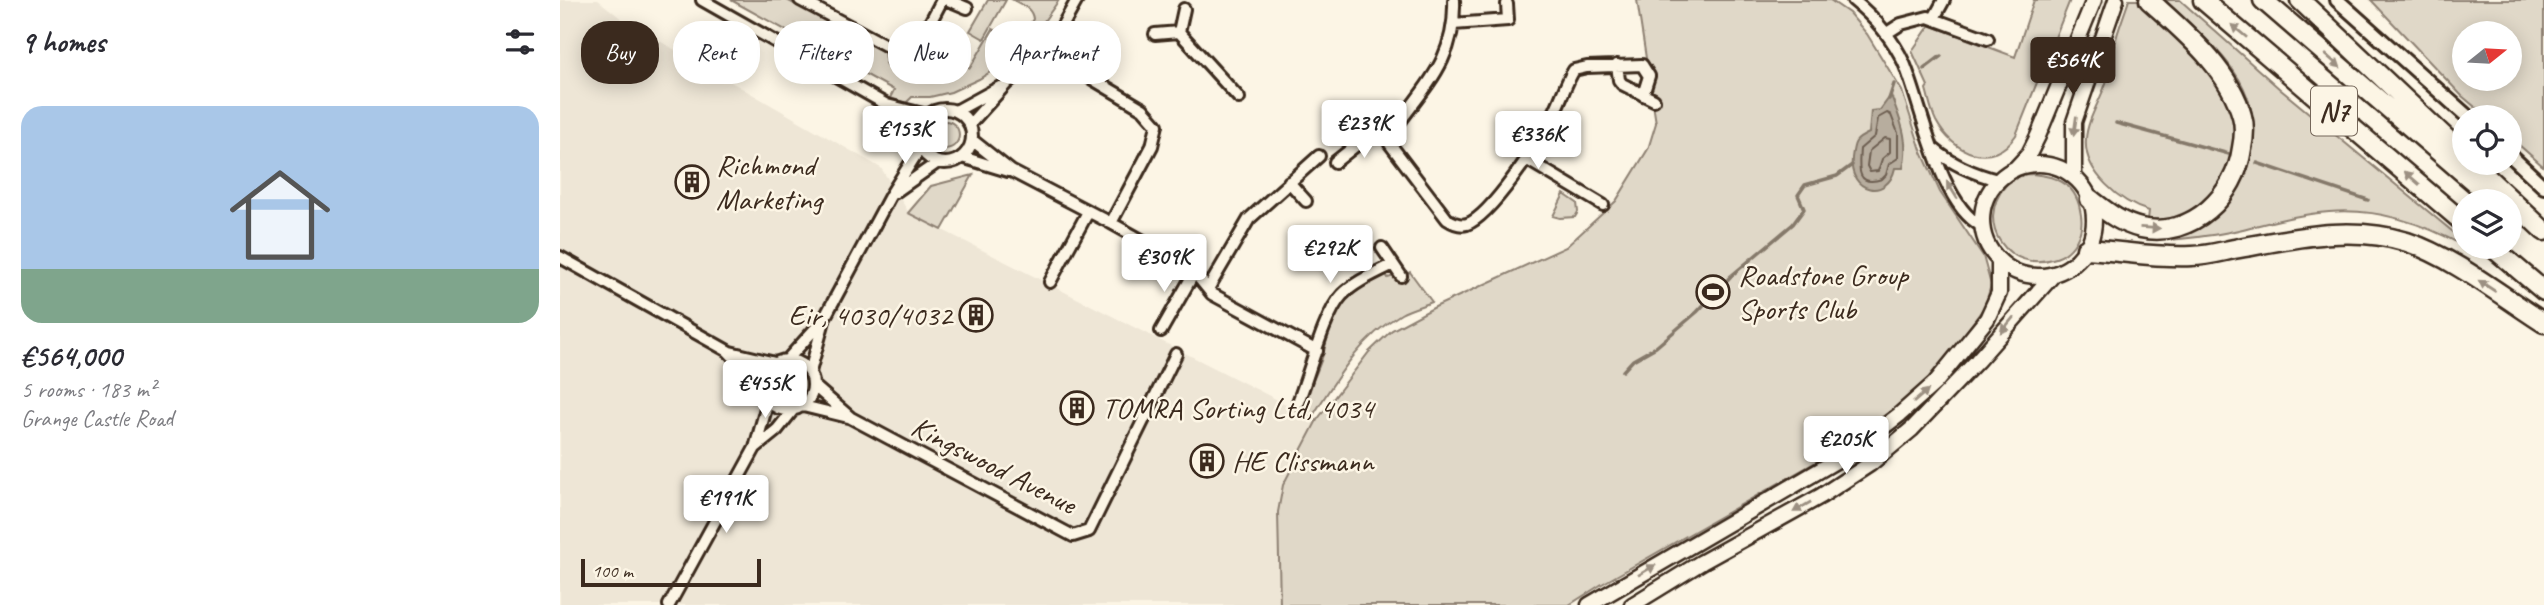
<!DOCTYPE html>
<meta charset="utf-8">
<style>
:root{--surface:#fff;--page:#f2f2f3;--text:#2b2b33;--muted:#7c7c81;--line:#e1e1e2;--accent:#3b2a1e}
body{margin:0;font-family:Caveat,sans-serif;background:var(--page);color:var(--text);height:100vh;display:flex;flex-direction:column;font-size:26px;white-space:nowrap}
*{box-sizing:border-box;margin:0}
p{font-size:23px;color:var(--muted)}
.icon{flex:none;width:38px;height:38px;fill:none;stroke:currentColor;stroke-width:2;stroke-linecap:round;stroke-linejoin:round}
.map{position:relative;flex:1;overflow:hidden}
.side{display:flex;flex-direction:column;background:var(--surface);width:560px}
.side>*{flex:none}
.guide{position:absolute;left:21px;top:21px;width:665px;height:63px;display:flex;gap:14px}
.needle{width:46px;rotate:72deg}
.tools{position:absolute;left:1892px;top:21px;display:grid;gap:14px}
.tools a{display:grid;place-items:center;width:70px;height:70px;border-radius:50%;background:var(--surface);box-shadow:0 4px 18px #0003;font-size:35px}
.scale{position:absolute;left:21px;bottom:18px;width:180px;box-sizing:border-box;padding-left:7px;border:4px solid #3b2a1e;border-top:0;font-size:19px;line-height:24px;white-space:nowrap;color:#3b2a1e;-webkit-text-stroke:5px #fcf5e5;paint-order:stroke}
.price{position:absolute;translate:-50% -60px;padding:0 16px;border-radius:7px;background:#fff;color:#222;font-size:23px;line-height:46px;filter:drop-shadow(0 2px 4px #0008)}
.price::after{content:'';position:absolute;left:50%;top:42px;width:21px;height:16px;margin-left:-10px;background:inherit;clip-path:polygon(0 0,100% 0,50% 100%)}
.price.selected{background:var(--accent);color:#fff}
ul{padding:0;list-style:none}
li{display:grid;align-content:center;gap:14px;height:371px;padding:0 21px}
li+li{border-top:2px solid var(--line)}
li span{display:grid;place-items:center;height:217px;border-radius:21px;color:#555}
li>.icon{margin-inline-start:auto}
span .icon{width:126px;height:126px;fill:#fffc;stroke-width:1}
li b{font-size:30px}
h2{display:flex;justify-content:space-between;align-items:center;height:84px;padding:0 21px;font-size:30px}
.tag{padding:0 24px;border-radius:28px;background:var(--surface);box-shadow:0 4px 18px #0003;font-size:24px;line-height:63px}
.tag.selected{background:var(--accent);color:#fff}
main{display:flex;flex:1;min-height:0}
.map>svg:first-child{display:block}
.built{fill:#eee6d6}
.green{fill:#e0d8c8;stroke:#8e8173;stroke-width:2;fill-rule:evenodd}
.water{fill:#b7ad9e;stroke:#85796b;stroke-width:2}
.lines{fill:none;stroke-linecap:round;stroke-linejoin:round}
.shore{stroke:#6d5e51;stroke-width:2}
.stream{stroke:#85796b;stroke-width:3.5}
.minor-casing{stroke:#3b2a1e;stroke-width:16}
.tertiary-casing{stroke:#3b2a1e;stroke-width:18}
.secondary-casing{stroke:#3b2a1e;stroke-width:19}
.trunk-casing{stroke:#3b2a1e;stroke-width:23}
.minor{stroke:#fcf5e5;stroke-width:10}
.tertiary{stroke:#fcf5e5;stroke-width:12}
.secondary{stroke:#fcf5e5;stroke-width:14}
.trunk{stroke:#fcf5e5;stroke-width:18}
.oneway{fill:#9c9082}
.labels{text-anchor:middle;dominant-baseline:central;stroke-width:5;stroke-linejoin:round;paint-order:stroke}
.shield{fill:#fcf5e5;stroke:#75675a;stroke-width:2}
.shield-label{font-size:28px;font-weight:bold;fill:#3b2a1e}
.poi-label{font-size:30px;fill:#3b2a1e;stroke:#fcf5e5;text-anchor:start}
.street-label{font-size:30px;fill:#3b2a1e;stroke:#fcf5e5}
</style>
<main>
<section class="side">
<h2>9 homes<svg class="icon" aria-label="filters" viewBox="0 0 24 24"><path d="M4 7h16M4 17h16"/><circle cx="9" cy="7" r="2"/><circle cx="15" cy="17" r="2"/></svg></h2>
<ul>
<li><span style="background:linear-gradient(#a9c7e8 75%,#7fa58c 0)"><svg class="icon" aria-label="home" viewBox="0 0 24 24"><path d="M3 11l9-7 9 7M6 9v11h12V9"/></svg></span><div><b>€564,000</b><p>5 rooms · 183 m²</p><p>Grange Castle Road</p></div></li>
</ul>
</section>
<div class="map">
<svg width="1984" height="605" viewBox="0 0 1984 605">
<rect width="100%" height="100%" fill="#fcf5e5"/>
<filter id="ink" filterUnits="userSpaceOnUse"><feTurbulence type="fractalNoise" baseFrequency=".0143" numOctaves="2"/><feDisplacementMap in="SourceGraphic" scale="14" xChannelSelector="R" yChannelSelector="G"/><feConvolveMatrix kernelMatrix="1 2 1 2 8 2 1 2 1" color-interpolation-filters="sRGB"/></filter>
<g filter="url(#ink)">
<!-- built -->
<path class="built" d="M 0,0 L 38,0 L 63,20 L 321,168 L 349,213 L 757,420 L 723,485 L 720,605 L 0,605 Z"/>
<!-- green -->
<path class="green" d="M 171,0 L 227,0 L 324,52 L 326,66 L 343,73 L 355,54 L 365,55 L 377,49 L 410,68 L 433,29 L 460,41 L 473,19 C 472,8 462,5 453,0 L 499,0 L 462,52 L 419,79 L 391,92 L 370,97 L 352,97 L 346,103 L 330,98 L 334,90 Z
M 428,0 L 446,0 L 424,39 L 410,31 Z
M 1077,0 L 1270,0 L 1289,13 L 1307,34 L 1342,91 L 1361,150 L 1380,192 L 1423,256 L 1431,285 L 1425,306 L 1368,384 L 1333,412 L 1291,442 L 1042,584 L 1009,605 L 720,605 L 718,512 L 723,485 L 757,420 L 809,352 L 832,330 L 875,307 L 1006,247 L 1056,201 L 1088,149 L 1096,123 Z
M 1474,0 L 1510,0 L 1456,135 C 1432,171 1393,153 1376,121 C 1371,111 1369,99 1366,89 L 1368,86 L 1352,51 L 1370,25 L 1455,57 Z
M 1569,0 L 1579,0 C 1622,39 1691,92 1672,158 C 1667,172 1661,185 1651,195 C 1634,210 1610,223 1588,220 L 1589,211 C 1561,203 1523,172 1526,139 C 1527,120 1540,101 1546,83 C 1550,71 1551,58 1554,46 C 1558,30 1564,15 1569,0 Z
M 1605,0 L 1620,0 L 1721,90 L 1904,241 L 1904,246 C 1862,223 1818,208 1769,212 C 1737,214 1705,224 1674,231 C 1652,236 1631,238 1609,240 L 1609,233 C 1621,229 1639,226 1649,219 C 1698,184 1708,118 1673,70 C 1655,44 1627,22 1605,0 Z
M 1811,0 L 1984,0 L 1984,167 L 1950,137 L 1950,117 L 1927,117 L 1902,96 ZM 1950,33 L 1950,79 L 1904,79 L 1904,33 Z
M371 135a14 14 0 1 1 28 0a14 14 0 1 1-28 0Z
M 1464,174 C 1488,174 1512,179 1519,205 C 1521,214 1523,223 1520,232 C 1516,244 1508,254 1496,258 C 1448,275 1413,223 1446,185 C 1450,181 1458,177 1464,174 Z
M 413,175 L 382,230 L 348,213 L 371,186 Z
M 1004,194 L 1017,203 L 1018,212 L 1015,217 L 1000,218 L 993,216 Z
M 850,272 L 872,302 C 862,306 850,309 841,314 C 800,338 776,379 752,417 L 737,410 C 746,395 755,378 761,361 C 769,337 769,317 789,297 C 799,288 814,281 826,274 L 828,278 L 834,276 L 837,280 Z"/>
<!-- water -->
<path class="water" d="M 1331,95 C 1340,120 1350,140 1343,168 L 1335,168 C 1328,201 1288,193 1292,158 C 1294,142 1294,140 1309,133 L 1311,111 L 1320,110 Z"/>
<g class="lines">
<!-- shore -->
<path class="shore" d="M 1327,113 L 1331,115 L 1338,133 L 1338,158 L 1329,164 L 1326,175 L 1322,179 C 1295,188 1299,166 1300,149 L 1315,136 L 1318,118 Z
M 1325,138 L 1330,139 L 1330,152 L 1322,159 L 1318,171 L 1310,172 L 1307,166 L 1309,151 Z"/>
<!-- stream -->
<path class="stream" d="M 1364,69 L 1381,56
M 1329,99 L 1334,84
M 1556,123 L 1669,154
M 1697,163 L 1808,200
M 1063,371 L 1073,360 L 1096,347 L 1137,312 L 1171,276 L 1233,224 L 1244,209 L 1238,195 L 1245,185 L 1277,176 L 1292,165"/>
<defs>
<path id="minor" d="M 142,0 L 327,105 L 347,127 L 358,134
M 240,0 L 329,47
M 388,0 L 407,8
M 894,0 C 896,64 861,89 829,137 L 830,144 L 887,219 C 893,223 900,226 907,224 C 931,216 979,142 991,119 C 1000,103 1005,84 1014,70 L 1027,67 L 1082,65 L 1089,76 L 1083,95
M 1293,0 C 1314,17 1332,37 1344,63 C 1362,105 1379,205 1422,226
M 1374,18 L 1384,0
M 893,24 L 948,20 L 947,4
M 619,32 L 624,9
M 1327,33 L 1341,24 L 1368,17 L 1428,39
M 595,34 L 619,32 L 679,98
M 363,42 L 362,38 L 382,0
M 534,57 L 524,74 L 583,109 L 597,125 L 592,146 L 551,223
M 1057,65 L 1059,80 L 1062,84 L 1094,100
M 327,105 L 367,115
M358 136a27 27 0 1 1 54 0a27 27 0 1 1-54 0Z
M 396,111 L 440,87
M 410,124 L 447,83 L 495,39 L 517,0
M 412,140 L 451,171 L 551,223 L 619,261 L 639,278 L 652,294 L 757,351
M 1374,149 C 1393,165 1414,174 1438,180
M 402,157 L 448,171
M 966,159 L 1043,205
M 775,162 L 809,135 L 814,134 L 829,137
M 729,182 L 746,201
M 334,193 L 378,162
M 822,248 L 841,276
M 0,257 L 168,351 L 202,387
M 490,282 L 528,212
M 648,289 L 689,219 L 759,156
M 601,331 L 634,273
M 170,352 L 215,363
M203 385a25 25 0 1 1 50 0a25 25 0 1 1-50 0Z
M 227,360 L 263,320
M 250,372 L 265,317 L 330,196 L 360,148
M 253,385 L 291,418 L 513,536 L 529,531 L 616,354
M 738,402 C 749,375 764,314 782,295 C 796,281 816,273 833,264
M 243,406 L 288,417
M 196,447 L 217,430 L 233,410
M 109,605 L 195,448 L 208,401"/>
<path id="tertiary" d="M 1777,0 L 1908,117
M 1950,155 L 1984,187"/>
<path id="secondary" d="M1422 220a56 56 0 1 1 112 0a56 56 0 1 1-112 0Z
M 1456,168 L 1469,154 L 1478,136 L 1534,0
M 1514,177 L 1514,122 L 1556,0
M 1029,605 L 1291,452 L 1339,415 L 1375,383 L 1427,319 L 1439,293 L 1439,261
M 1072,605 L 1142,562 L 1261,496 L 1310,464 L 1352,429 L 1417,361 L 1493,275"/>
<path id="trunk" d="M 1643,0 L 1904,223
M 1703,0 L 1936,201
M 1740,0 L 1904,155
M 1912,163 L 1984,231
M 1530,199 C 1547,212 1560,223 1581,228 C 1632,239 1676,195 1682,148 C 1684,138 1685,126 1682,116 C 1669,68 1624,32 1589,0
M 1932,247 L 1984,291
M 1526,249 C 1562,251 1596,258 1632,256 C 1646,256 1660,252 1674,249 C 1732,239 1788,224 1847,242 C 1893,257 1943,297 1984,323"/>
</defs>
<!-- minor casing -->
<use href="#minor" class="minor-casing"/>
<!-- tertiary casing -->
<use href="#tertiary" class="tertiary-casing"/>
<!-- secondary casing -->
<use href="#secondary" class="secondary-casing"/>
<!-- trunk casing -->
<use href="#trunk" class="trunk-casing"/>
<!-- minor -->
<use href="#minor" class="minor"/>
<!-- tertiary -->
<use href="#tertiary" class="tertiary"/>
<!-- secondary -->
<use href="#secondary" class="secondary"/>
<!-- trunk -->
<use href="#trunk" class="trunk"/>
</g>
<!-- one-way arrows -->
<defs><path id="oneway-solid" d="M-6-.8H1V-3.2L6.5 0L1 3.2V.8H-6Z" transform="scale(1.75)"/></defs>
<g class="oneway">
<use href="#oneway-solid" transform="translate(1679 31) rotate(-140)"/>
<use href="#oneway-solid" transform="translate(1773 61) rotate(41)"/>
<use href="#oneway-solid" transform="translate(1515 126) rotate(98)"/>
<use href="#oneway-solid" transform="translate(1852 178) rotate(-139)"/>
<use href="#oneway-solid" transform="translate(1392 190) rotate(-122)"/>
<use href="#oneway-solid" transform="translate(1590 228) rotate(3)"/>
<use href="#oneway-solid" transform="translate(1927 286) rotate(-147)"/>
<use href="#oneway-solid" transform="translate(1447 325) rotate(130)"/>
<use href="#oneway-solid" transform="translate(1361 396) rotate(-41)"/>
<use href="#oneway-solid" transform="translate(1242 507) rotate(150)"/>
<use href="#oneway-solid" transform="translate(1087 570) rotate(-31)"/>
</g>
</g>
<!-- icons -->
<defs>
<symbol id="building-ring" viewBox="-11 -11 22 22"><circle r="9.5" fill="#fcf5e5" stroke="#3b2a1e" stroke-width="1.5"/><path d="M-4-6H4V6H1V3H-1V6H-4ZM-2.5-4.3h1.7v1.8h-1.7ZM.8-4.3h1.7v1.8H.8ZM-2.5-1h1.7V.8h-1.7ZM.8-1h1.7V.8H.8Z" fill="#3b2a1e"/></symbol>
<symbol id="stadium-ring" viewBox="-11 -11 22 22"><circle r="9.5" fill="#fcf5e5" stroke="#3b2a1e" stroke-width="1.5"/><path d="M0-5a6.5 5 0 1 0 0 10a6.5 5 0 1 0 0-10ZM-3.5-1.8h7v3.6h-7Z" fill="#3b2a1e"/></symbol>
</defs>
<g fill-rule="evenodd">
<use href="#building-ring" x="113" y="163" width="38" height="38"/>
<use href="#stadium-ring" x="1134" y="273" width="38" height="38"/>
<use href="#building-ring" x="397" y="296" width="38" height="38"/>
<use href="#building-ring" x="498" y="389" width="38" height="38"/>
<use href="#building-ring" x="628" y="442" width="38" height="38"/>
</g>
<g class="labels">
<!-- shield labels -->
<rect class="shield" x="1751" y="86.5" width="46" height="49" rx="5"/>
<g class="shield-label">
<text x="1774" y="111">N7</text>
</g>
<!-- poi labels -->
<g class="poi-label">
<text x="156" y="165">Richmond<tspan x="156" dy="34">Marketing</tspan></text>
<text x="1178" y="275">Roadstone Group<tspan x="1178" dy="34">Sports Club</tspan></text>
<text x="392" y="315" text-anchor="end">Eir, 4030/4032</text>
<text x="542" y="408">TOMRA Sorting Ltd, 4034</text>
<text x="672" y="461">HE Clissmann</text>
</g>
<!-- street labels -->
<g class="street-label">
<text transform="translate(434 465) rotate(27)">Kingswood Avenue</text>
</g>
</g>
</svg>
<div class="tools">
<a><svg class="needle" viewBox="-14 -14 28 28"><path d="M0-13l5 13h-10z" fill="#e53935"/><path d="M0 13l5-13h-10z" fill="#7c7c81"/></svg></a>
<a><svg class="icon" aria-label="locate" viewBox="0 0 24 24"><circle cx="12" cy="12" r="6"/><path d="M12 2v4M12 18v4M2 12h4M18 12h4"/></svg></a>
<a><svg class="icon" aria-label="layers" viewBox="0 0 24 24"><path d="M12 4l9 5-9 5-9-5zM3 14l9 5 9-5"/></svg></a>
</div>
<div class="scale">100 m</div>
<b class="price selected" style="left:1513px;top:97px">€564K</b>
<b class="price" style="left:804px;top:160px">€239K</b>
<b class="price" style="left:345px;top:166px">€153K</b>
<b class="price" style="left:978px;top:171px">€336K</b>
<b class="price" style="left:770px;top:285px">€292K</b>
<b class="price" style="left:604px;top:294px">€309K</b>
<b class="price" style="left:205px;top:420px">€455K</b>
<b class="price" style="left:1286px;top:476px">€205K</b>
<b class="price" style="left:166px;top:535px">€191K</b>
<div class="guide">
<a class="tag selected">Buy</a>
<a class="tag">Rent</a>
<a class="tag">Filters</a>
<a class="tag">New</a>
<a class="tag">Apartment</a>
</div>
</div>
</main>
